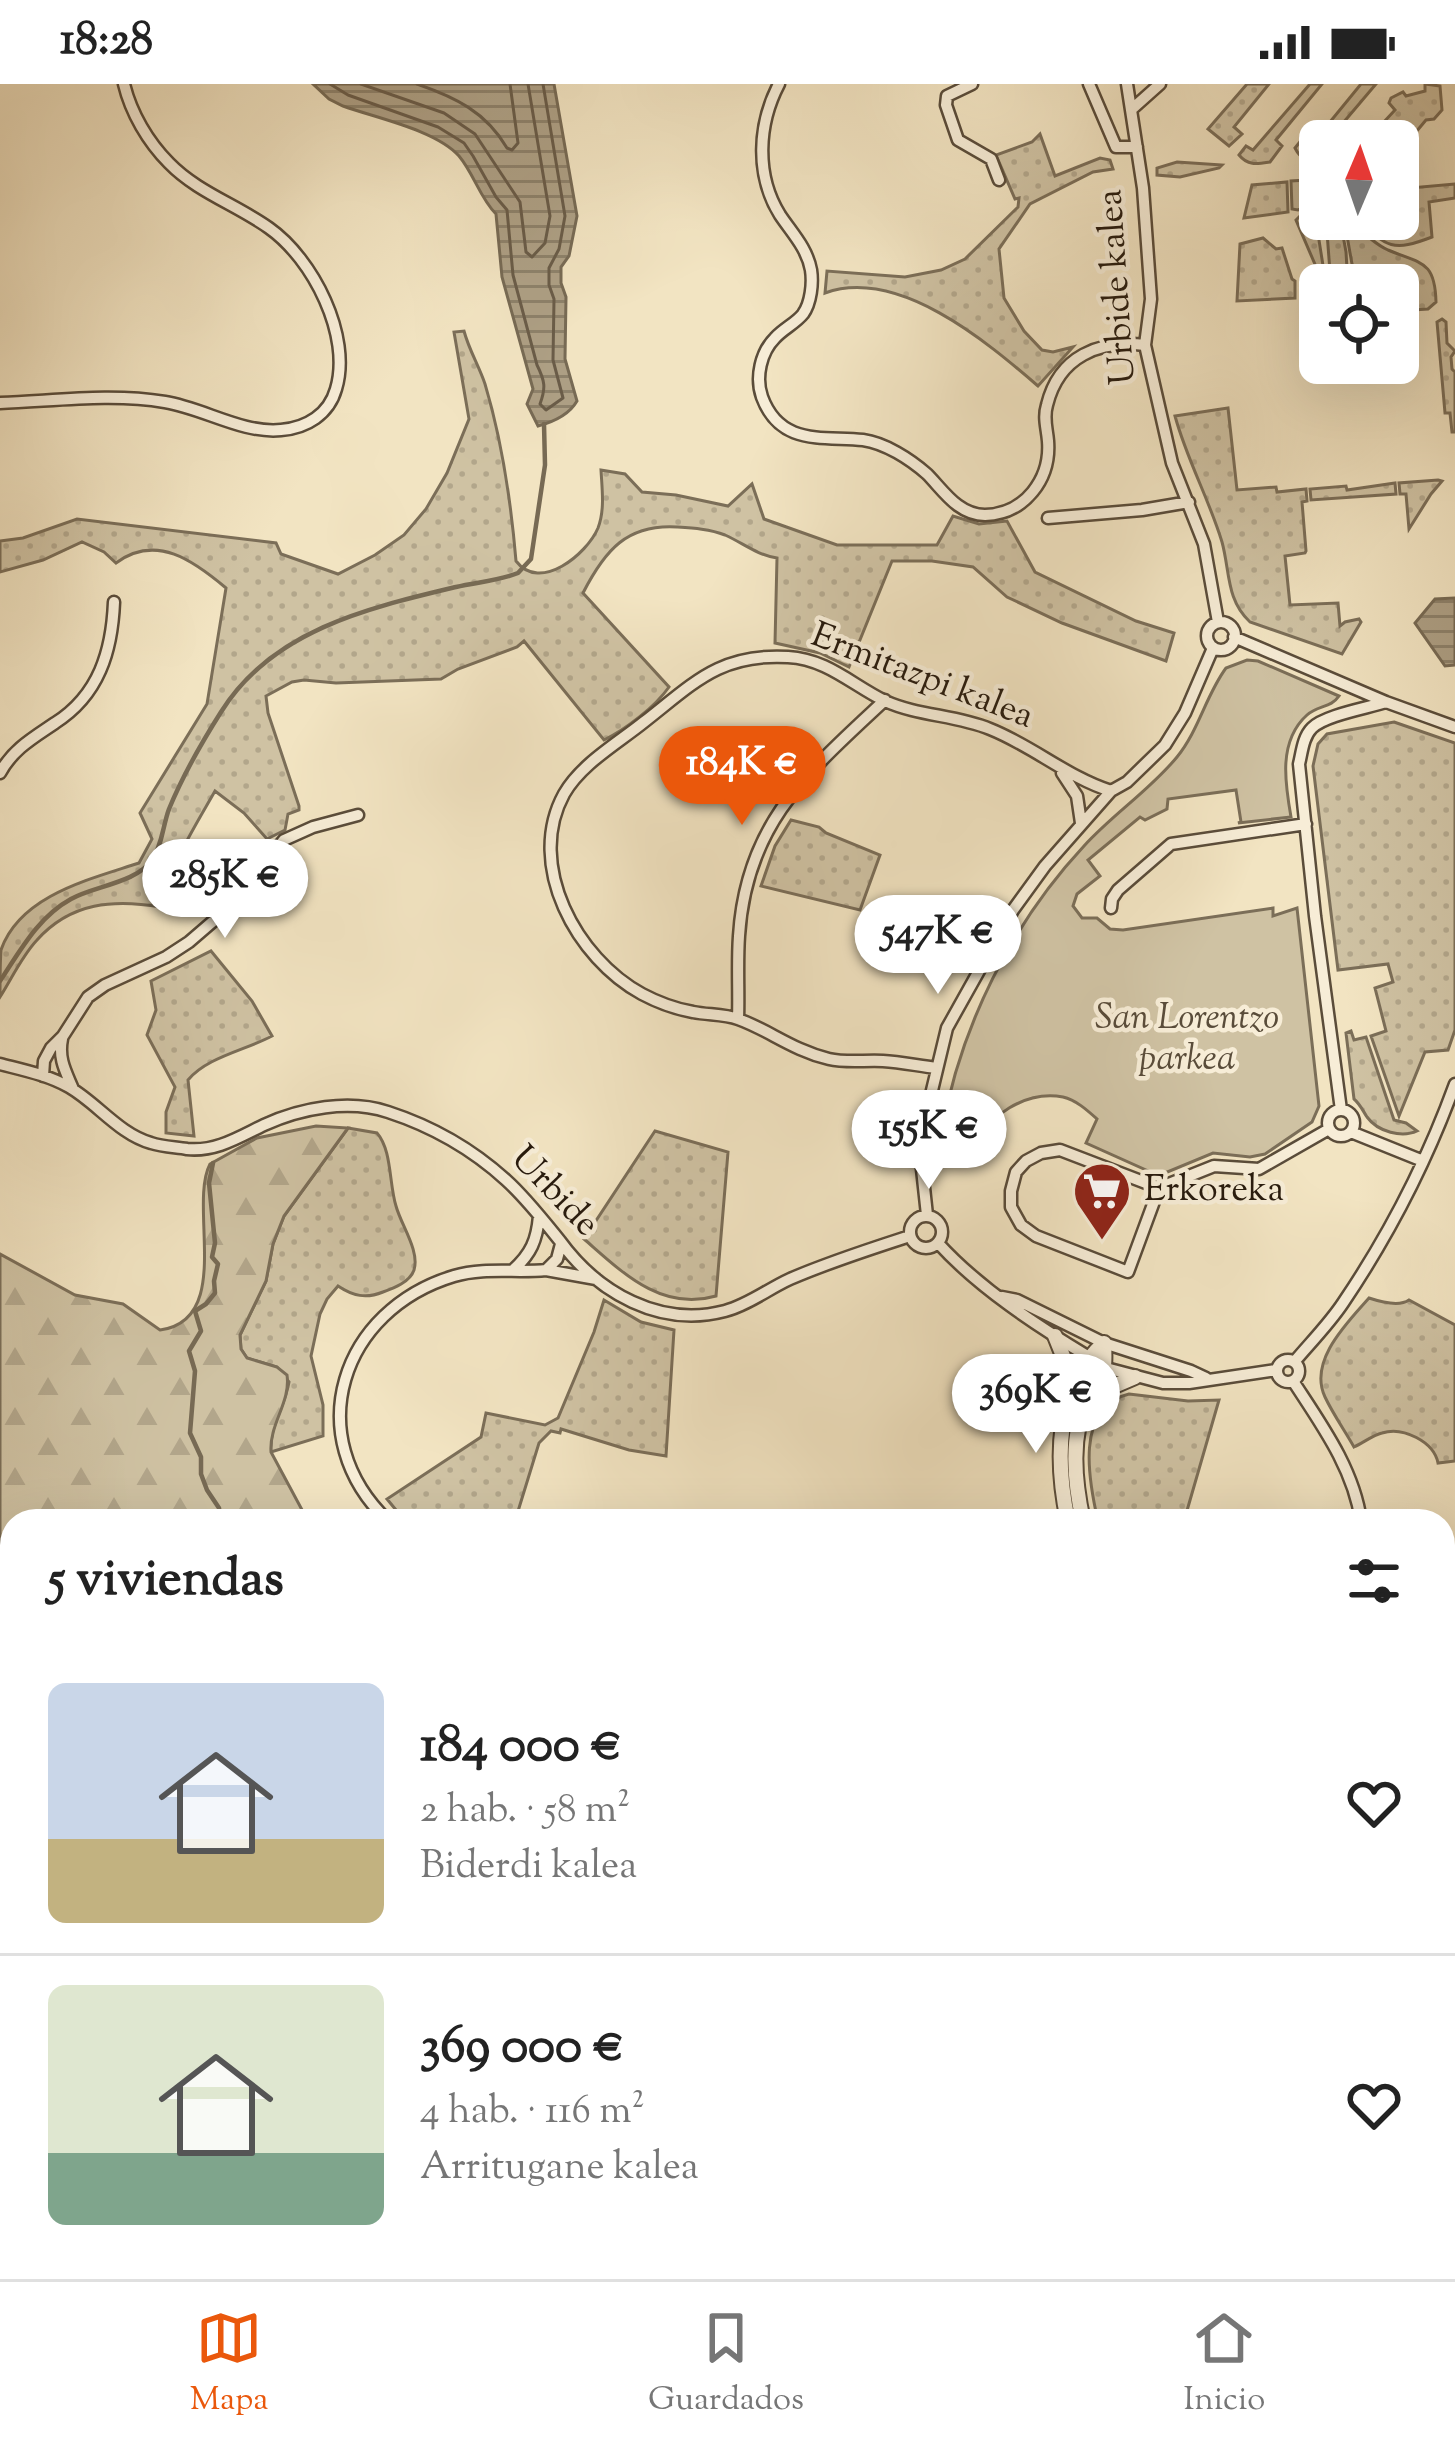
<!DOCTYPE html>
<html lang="es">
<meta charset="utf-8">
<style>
:root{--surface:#fff;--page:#f2f2f2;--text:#222;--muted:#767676;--line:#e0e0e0;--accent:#ea580c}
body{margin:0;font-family:"Sorts Mill Goudy",serif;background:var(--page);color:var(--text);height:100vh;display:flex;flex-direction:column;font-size:45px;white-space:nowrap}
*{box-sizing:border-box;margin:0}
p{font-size:39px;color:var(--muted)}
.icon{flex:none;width:66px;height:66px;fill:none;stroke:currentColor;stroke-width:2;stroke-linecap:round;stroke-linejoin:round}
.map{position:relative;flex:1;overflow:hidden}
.side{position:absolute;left:0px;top:1425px;width:1455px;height:771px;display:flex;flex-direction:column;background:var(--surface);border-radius:36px 36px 0 0;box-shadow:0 12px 48px #0002}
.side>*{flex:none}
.needle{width:78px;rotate:2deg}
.buttons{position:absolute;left:1299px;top:36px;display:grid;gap:24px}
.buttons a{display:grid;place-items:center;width:120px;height:120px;border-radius:18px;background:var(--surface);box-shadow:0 12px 48px #0002;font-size:60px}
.price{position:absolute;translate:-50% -102px;padding:0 27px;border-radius:42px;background:#fff;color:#222;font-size:39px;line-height:78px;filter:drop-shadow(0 3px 6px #0008)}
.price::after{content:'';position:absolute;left:50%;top:72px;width:36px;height:27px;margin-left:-18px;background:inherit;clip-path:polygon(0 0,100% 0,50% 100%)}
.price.current{background:var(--accent);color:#fff}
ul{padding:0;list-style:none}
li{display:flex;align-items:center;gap:36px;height:300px;padding:0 48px}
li+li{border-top:3px solid var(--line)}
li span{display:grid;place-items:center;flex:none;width:336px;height:240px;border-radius:18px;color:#555}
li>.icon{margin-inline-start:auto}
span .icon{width:144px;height:144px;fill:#fffc;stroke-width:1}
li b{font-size:51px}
h2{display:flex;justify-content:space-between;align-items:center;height:144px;padding:0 48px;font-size:51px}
.status{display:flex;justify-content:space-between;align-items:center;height:84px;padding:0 60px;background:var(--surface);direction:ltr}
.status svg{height:33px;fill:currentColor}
.dock{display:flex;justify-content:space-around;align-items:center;height:168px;border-top:3px solid var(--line);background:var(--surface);font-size:33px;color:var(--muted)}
.dock a{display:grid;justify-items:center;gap:6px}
.dock .current{color:var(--accent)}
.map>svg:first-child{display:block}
.grass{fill:url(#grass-dots);stroke:#7b6e58;stroke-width:3}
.forest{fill:url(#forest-firs);stroke:#7b6e58;stroke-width:3}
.green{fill:#cfc2a3;stroke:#7b6e58;stroke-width:3}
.water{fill:url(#water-rules);stroke:#776a54;stroke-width:3}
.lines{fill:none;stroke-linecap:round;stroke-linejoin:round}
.shore{stroke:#6a5c48;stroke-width:3}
.stream{stroke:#776a54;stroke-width:4.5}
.minor-casing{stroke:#5a4c3a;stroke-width:15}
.tertiary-casing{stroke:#5a4c3a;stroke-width:18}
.minor{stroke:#f7edd7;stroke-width:10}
.tertiary{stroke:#f7edd7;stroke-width:14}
.labels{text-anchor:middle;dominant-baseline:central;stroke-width:9;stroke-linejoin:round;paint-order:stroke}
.street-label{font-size:36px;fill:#271a0d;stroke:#f7edd7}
.park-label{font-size:36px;font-style:italic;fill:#594c3a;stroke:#f7edd7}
.poi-label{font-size:36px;fill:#271a0d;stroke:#f7edd7;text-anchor:start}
</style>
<div class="status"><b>18:28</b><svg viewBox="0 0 49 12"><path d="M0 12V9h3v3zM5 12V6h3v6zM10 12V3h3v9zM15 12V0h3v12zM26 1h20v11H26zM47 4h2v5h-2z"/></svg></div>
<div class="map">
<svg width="1455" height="2195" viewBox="0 0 1455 2195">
<defs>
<pattern id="grass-dots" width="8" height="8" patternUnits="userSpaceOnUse" patternTransform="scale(3)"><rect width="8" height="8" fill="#cfc2a3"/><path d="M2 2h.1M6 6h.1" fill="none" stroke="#b2a68b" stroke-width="1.8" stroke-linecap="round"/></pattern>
<pattern id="forest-firs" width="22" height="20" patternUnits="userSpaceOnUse" patternTransform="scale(3)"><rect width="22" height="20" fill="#cfc2a3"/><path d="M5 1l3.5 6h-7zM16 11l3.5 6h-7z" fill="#b2a68b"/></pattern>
<pattern id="water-rules" width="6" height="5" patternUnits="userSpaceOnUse" patternTransform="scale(3)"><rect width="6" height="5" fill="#ad9f84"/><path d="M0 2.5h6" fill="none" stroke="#8d816a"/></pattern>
</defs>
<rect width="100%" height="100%" fill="#f2e4c2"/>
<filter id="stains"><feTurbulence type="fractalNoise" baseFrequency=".00167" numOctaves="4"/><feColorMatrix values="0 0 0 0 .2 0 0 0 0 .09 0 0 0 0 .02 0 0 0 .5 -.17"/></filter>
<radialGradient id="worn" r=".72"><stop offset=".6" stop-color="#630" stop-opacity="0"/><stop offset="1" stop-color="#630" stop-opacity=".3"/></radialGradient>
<!-- grass -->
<path class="grass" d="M 1247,0 L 1269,0 L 1234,43 L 1242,50 L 1229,62 L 1208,45 Z
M 1310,0 L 1322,0 L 1276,56 L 1282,62 L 1270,78 C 1257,80 1248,82 1239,71 L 1246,62 L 1253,66 Z
M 1361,0 L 1376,0 L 1332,52 L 1337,57 L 1320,57 L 1320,75 C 1307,76 1301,76 1295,64 L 1303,54 L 1312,60 Z
M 1425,0 L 1440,2 L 1442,26 L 1434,35 L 1426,36 L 1416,48 L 1417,57 L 1408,67 L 1398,68 L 1398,57 L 1357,57 L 1362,51 L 1369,54 L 1395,26 L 1389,19 L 1391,14 L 1403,8 L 1406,12 L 1425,7 Z
M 1040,50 L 1055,92 L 1100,74 L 1110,76 L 1113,85 L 1093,88 L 1030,120 L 999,165 L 1004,214 L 1024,247 L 1042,266 L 1053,268 L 1073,263 L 1038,302 C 986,257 898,183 825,209 L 827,187 L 905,193 L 941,186 L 965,175 L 1018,123 L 1019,114 L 1015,115 L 996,71 L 1032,58 Z
M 1177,78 L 1222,81 L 1219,84 L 1180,93 L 1157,91 L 1157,84 Z
M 1307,96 L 1320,107 L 1320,117 L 1298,126 L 1292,125 L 1291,97 Z
M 1287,98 L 1288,128 L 1244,134 L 1252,101 Z
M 1455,100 L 1455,114 L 1429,118 L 1432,153 C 1393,168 1387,164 1358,135 L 1398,135 L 1398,105 Z
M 1319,122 L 1318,150 L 1325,194 L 1308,198 L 1307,196 L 1317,191 L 1317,185 L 1296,136 L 1305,127 Z
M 1326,135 L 1340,135 L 1346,168 L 1348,201 L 1331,201 Z
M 1344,135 L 1349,135 C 1361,146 1373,159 1388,166 C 1421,180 1435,176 1436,218 L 1428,225 L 1398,227 L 1398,201 L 1394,201 L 1392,188 L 1360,190 L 1352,180 Z
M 1263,154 L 1276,165 L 1282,164 L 1292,195 L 1295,197 L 1295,214 L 1237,217 L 1240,160 Z
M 1442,235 L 1446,238 L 1447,259 L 1455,267 L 1451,273 L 1452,285 L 1455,288 L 1455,348 L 1452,348 L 1450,329 L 1445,329 L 1437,238 Z
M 464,247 C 469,266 479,282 485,300 C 502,357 511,418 516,477 C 540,509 587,470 598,444 C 605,426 602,405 601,386 L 625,390 L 642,408 L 676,411 L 728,422 L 752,400 L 764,435 L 837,461 L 937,461 L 953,432 L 979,440 L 1007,437 L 1035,488 L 1136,537 L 1174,549 L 1166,577 L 1062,539 L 1007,513 L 973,483 L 932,477 L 892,477 L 849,583 L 820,569 L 775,559 L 777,474 C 757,471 743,459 725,451 C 710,445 693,444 677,443 C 627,440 605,466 583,509 L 669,603 C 655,623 625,646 604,656 L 524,557 L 517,563 L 458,585 L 441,595 L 336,599 L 304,596 L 292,598 L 266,612 L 268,629 L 299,722 L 299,726 L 288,730 L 285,746 L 267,755 L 244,729 L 215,707 C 194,744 170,781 161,823 C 114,815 71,818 37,856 C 22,872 12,894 0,913 C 0,899 0,879 1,866 C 20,811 91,795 139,779 L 152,755 L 140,729 L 207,620 L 226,504 C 194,477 156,449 116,479 L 104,468 L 82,458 L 43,476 L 0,488 L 0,457 L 23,454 L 77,435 L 276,459 L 281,470 L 338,490 L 375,471 L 404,451 L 426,425 L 447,389 L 469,335 L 454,248 Z
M 1228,324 L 1237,406 L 1276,403 L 1277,408 L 1306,405 L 1307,417 L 1302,418 L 1306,467 L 1305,469 L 1285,472 L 1290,521 L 1338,519 L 1340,542 L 1345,538 L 1359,535 L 1361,538 L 1342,570 L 1250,538 C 1226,516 1230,487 1222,458 C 1209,415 1187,376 1175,332 Z
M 1438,396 L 1442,397 L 1431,410 L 1409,445 L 1406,410 L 1400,410 L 1399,399 Z
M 1395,399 L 1396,410 L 1311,416 L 1310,405 L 1346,402 L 1347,406 Z
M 1394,638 L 1455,659 L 1455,946 L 1448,966 L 1425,968 L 1399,1032 L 1371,952 L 1386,947 L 1375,904 L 1393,898 L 1388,880 L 1338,886 L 1313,682 L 1318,660 L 1327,650 Z
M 791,736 L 819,743 L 826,749 L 880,771 L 860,826 L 761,802 L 775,762 Z
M 211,867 L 252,917 L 272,952 C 246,966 207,973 188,996 L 194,1052 L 166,1049 L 166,1028 L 175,1003 L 147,951 L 156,926 L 151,897 Z
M 1351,947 L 1354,956 L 1366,953 L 1394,1036 L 1406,1039 L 1417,1047 C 1402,1054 1378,1048 1367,1033 C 1363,1027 1360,1020 1354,1015 L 1346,949 Z
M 348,1044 L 377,1049 C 392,1066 389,1100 396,1122 C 401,1141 420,1167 414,1186 C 410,1198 394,1204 383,1208 C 366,1215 353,1212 338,1202 L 327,1215 L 320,1230 L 311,1272 L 323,1321 L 323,1352 L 271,1368 C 269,1342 285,1323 289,1298 L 277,1283 L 247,1274 L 241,1265 L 240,1251 L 266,1197 L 273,1160 L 284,1132 Z
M 655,1047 L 728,1068 L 716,1212 C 661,1228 622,1188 584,1155 Z
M 1369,1214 C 1381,1218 1399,1223 1409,1216 L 1455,1241 L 1455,1377 L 1438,1379 C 1434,1358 1403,1342 1382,1349 C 1373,1351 1363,1359 1354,1363 C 1345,1347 1333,1330 1325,1313 C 1308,1277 1347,1239 1369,1214 Z
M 604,1216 L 641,1238 L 674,1246 L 666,1372 L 629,1366 L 561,1345 L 560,1349 L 551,1347 L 539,1359 L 515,1437 L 405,1437 L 387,1415 L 481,1353 L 486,1329 L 545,1341 L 558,1334 L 594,1248 Z
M 1129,1310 L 1188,1317 L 1219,1316 L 1184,1437 L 1098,1437 C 1089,1398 1074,1323 1129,1310 Z
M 1443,1611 L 1455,1612 L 1455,1745 L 1443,1744 Z
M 1443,1836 L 1455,1844 L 1455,1889 L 1443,1889 Z
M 1455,2035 L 1455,2141 L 1443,2139 L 1443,2045 Z
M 1015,2184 L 1180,2184 L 1194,2195 L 1041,2195 Z"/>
<!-- forest -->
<path class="forest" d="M 316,1042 L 348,1044 L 284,1132 L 273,1160 L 266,1197 L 240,1251 L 241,1265 L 247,1274 L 277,1283 L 287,1291 C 291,1318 269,1340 271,1368 L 308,1437 L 12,1437 L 12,2018 L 0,2026 L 0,1170 L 75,1211 L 123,1220 L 160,1246 C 234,1236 188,1122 210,1080 L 257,1054 Z
M 1443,1909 L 1455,1927 L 1455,2035 L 1443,2045 Z
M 1443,2139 L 1455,2141 L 1455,2195 L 1194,2195 L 1180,2184 L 1443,2184 Z
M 343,2184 L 1015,2184 L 1041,2195 L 334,2195 Z"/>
<!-- green -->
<path class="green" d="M 1247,576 L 1258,577 L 1339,612 C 1331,624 1318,621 1307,631 C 1278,657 1285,699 1291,733 L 1238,739 L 1241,738 L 1236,706 L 1168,715 L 1167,725 L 1145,736 L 1140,733 L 1088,776 L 1100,792 L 1077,810 L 1073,822 L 1082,834 L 1097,834 L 1110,845 L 1123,846 L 1273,824 L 1273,832 L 1297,824 L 1319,1022 L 1312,1038 L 1265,1070 L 1250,1073 L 1213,1069 L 1165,1089 L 1155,1090 L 1086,1059 L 1097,1035 C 1087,1026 1076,1016 1063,1013 C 1025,1006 989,1032 971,1063 L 942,1047 C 960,943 1012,839 1084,762 C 1113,730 1150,706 1177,673 C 1199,646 1206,611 1226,584 Z"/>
<!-- water -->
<path class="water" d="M 313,0 L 554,0 L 577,132 L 569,172 L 561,183 L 561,199 L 566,213 L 565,275 L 577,317 C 569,331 553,338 538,342 L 527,320 L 533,305 L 502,193 L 496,130 C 480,114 474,90 459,72 C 436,46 376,34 343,22 L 329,15 Z
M 1455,514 L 1455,581 L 1445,582 L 1415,539 L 1435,515 Z"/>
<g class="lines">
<!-- shore -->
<path class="shore" d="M 330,0 L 348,11 L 438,43 L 464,59 L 473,72 L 496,113 L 507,126 L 513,191 L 537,281 C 545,297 546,304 540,320 L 546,326 L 563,314 L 553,276 L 554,215 L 549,201 L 549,184 L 559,165 L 565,132 L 543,0
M 361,0 L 444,29 L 475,50 L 520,118 L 526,168 L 532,173 L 545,159 L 550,132 L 528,0
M 417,0 C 455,13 486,28 507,64 L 512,66 L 518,59 L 510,0"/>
<!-- stream -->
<path class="stream" d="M 0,897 C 20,867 38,833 71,815 C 94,802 136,799 152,776 C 162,762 163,741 169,725 C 183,691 202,658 221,628 C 272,546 368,524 456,503 C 477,498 498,497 518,489 L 531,475 L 545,381 L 544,340
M 213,1079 L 209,1099 L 215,1159 L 212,1173 L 218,1180 L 214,1197 L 215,1209 L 206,1220 L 195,1227 L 201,1247 L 189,1267 L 195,1287 L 190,1349 L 201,1373 L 201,1390 L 207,1406 L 219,1424 L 221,1437"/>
<defs>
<path id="minor" d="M 779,0 C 758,40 755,91 780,131 C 792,149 807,164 811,186 C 813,199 811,219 803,230 C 796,239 783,245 775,254 C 761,268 755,293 762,313 C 780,362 822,352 863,356 C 885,359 910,375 927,390 C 943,406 958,431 985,431 C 1025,430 1051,395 1048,357 C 1047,344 1043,334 1047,321 C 1059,272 1099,256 1145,261
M 972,0 L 947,12 L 946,21 L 958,56 L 991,75 L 999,96
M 1089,0 L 1116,63 L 1137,63
M 1127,0 L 1143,104 L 1151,215 L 1145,261 L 1172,379 L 1204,460 L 1218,538
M 1132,25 L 1160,0
M 0,319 C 55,317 111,309 165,318 C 203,324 243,350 281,346 C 307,344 329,330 336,305 C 352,252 313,175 269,144 C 237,121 197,108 169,79 C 148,58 131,29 124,0
M 1048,434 L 1142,426 L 1189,418
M1207 552a14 14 0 1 1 28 0a14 14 0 1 1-28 0Z
M 1234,553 L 1386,618 L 1455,643
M 0,689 C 13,665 33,654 55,639 C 99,611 112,567 114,518
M 1062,689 L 1077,712 L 1081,739
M 1111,824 L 1112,815 L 1118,806 L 1171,760 L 1306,740
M 738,935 C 739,908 737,880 739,852 C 746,739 808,688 885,616
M 62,955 C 58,975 66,988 73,1005
M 0,980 C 23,986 48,991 69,1003 C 97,1019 119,1050 151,1059 C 163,1063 176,1063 187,1065 C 216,1068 239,1053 264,1041 C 301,1024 349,1015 388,1028 C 431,1042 472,1065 506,1096 C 526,1114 543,1136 560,1157 C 598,1209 660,1244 725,1227 C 748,1221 768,1205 790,1195 C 829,1178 870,1165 910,1152
M 937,984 C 919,982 901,978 883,977 C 865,976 846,979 829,975 C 792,966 769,946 738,935 C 724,930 708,931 693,928 C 676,925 657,918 642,910 C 577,875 525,781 564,710 C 581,680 618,659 644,638 C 694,599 720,569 788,573 C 827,575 852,601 885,617 C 918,632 956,631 990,645 C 1033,662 1067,693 1111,707
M 43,992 L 44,977 L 51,964 L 63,952 L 88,913 L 105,901 L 166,873 L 189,858 L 225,827 L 284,756 L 313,743 L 358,731
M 1341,1026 L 1315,832 L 1299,680 C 1302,668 1303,653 1312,644 C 1325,631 1368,624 1386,618
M1328 1039a13 13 0 1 1 26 0a13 13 0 1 1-26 0Z
M 1351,1048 L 1423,1077
M 1159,1104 L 1128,1188 L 1036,1152 L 1021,1141 L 1011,1123 L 1011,1107 L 1016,1088 L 1026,1077 L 1041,1069 L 1060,1066 L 1159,1104 L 1214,1082 L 1259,1085 L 1329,1045
M 927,1131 L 922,1085 L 928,1023 L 947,944 L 1013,826 L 1045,782 L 1111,707 L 1127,698 L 1165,661 L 1185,629 L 1213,564
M910 1148a16 16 0 1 1 32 0a16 16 0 1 1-32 0Z
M 938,1159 C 979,1204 1037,1242 1089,1273
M 513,1186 C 531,1170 537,1156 539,1132
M 546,1186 L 596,1195
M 1002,1213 L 1017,1216 L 1104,1259 L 1191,1287 L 1206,1294
M1277 1287a11 11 0 1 1 22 0a11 11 0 1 1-22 0Z
M 1295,1277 C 1311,1258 1329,1240 1343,1219 C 1389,1151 1427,1077 1455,1000
M 1106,1284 L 1163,1299 L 1189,1299 L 1276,1286
M 1293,1297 C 1321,1340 1354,1385 1361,1437
M 388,1437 C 299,1352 341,1226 454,1192 C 484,1183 516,1189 546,1186 L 557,1175 L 561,1160
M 1443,1479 L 1455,1481
M 1443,1758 L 1455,1759
M 0,2060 L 12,2057"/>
<path id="tertiary" d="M 1055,1252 L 1065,1277 L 1070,1303
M 1090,1323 L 1107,1305 L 1135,1293
M 1068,1437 C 1055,1376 1055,1303 1104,1259
M 1083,1437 C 1074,1396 1070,1352 1088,1312 C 1102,1284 1106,1295 1104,1259
M 0,1689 L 12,1687"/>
</defs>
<!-- minor casing -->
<use href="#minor" class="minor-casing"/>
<!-- tertiary casing -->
<use href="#tertiary" class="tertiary-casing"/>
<!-- minor -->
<use href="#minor" class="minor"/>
<!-- tertiary -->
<use href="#tertiary" class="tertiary"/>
</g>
<!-- icons -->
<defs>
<symbol id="supermarket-pin" viewBox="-11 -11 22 30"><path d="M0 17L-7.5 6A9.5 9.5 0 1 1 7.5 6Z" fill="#8f2418" stroke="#f7edd7"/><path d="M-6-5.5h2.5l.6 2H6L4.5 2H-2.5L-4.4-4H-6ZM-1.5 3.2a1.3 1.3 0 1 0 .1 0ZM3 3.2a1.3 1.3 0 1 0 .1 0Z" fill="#fff"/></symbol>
</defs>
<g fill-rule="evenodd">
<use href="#supermarket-pin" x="1069" y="1074" width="66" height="90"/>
</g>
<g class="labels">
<!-- street labels -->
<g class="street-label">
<text transform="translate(1118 203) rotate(-94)">Urbide kalea</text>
<text transform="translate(922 593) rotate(21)">Ermitazpi kalea</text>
<text transform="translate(554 1108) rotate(46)">Urbide</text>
</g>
<!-- park labels -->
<g class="park-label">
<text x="1187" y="935">San Lorentzo<tspan x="1187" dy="41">parkea</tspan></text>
</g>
<!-- poi labels -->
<g class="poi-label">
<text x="1144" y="1107">Erkoreka</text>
</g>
</g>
<rect width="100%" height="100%" filter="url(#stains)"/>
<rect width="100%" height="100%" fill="url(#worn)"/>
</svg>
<div class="buttons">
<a><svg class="needle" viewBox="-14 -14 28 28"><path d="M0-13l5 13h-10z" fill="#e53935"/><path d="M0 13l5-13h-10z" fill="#767676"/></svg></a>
<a><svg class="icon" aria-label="locate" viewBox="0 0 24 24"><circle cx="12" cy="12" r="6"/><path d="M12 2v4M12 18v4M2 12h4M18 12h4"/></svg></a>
</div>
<b class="price current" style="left:742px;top:744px">184K €</b>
<b class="price" style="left:225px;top:857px">285K €</b>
<b class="price" style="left:938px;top:913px">547K €</b>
<b class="price" style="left:929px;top:1108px">155K €</b>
<b class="price" style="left:1036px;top:1372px">369K €</b>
<section class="side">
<h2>5 viviendas<svg class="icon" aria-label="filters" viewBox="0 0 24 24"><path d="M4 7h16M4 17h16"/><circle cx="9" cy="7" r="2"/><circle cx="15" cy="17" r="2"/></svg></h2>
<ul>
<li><span style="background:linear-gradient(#c9d6e8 65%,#c2b280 0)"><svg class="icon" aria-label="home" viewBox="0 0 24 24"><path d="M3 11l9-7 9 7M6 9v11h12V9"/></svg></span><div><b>184 000 €</b><p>2 hab. · 58 m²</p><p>Biderdi kalea</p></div><svg class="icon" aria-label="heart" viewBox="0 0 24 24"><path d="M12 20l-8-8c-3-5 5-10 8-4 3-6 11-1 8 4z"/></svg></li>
<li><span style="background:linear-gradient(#dfe7d0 70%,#7fa58c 0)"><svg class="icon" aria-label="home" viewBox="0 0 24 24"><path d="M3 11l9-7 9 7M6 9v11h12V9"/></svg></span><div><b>369 000 €</b><p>4 hab. · 116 m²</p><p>Arritugane kalea</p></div><svg class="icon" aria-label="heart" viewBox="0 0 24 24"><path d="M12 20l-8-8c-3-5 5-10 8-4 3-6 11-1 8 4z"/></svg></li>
</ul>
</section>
</div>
<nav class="dock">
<a class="current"><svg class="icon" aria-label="map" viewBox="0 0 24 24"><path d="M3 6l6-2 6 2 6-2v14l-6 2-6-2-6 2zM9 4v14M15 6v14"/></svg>Mapa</a>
<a><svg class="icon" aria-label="saved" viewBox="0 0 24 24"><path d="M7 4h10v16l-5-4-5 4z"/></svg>Guardados</a>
<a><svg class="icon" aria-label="home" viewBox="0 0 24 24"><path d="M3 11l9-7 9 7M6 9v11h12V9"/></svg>Inicio</a>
</nav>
